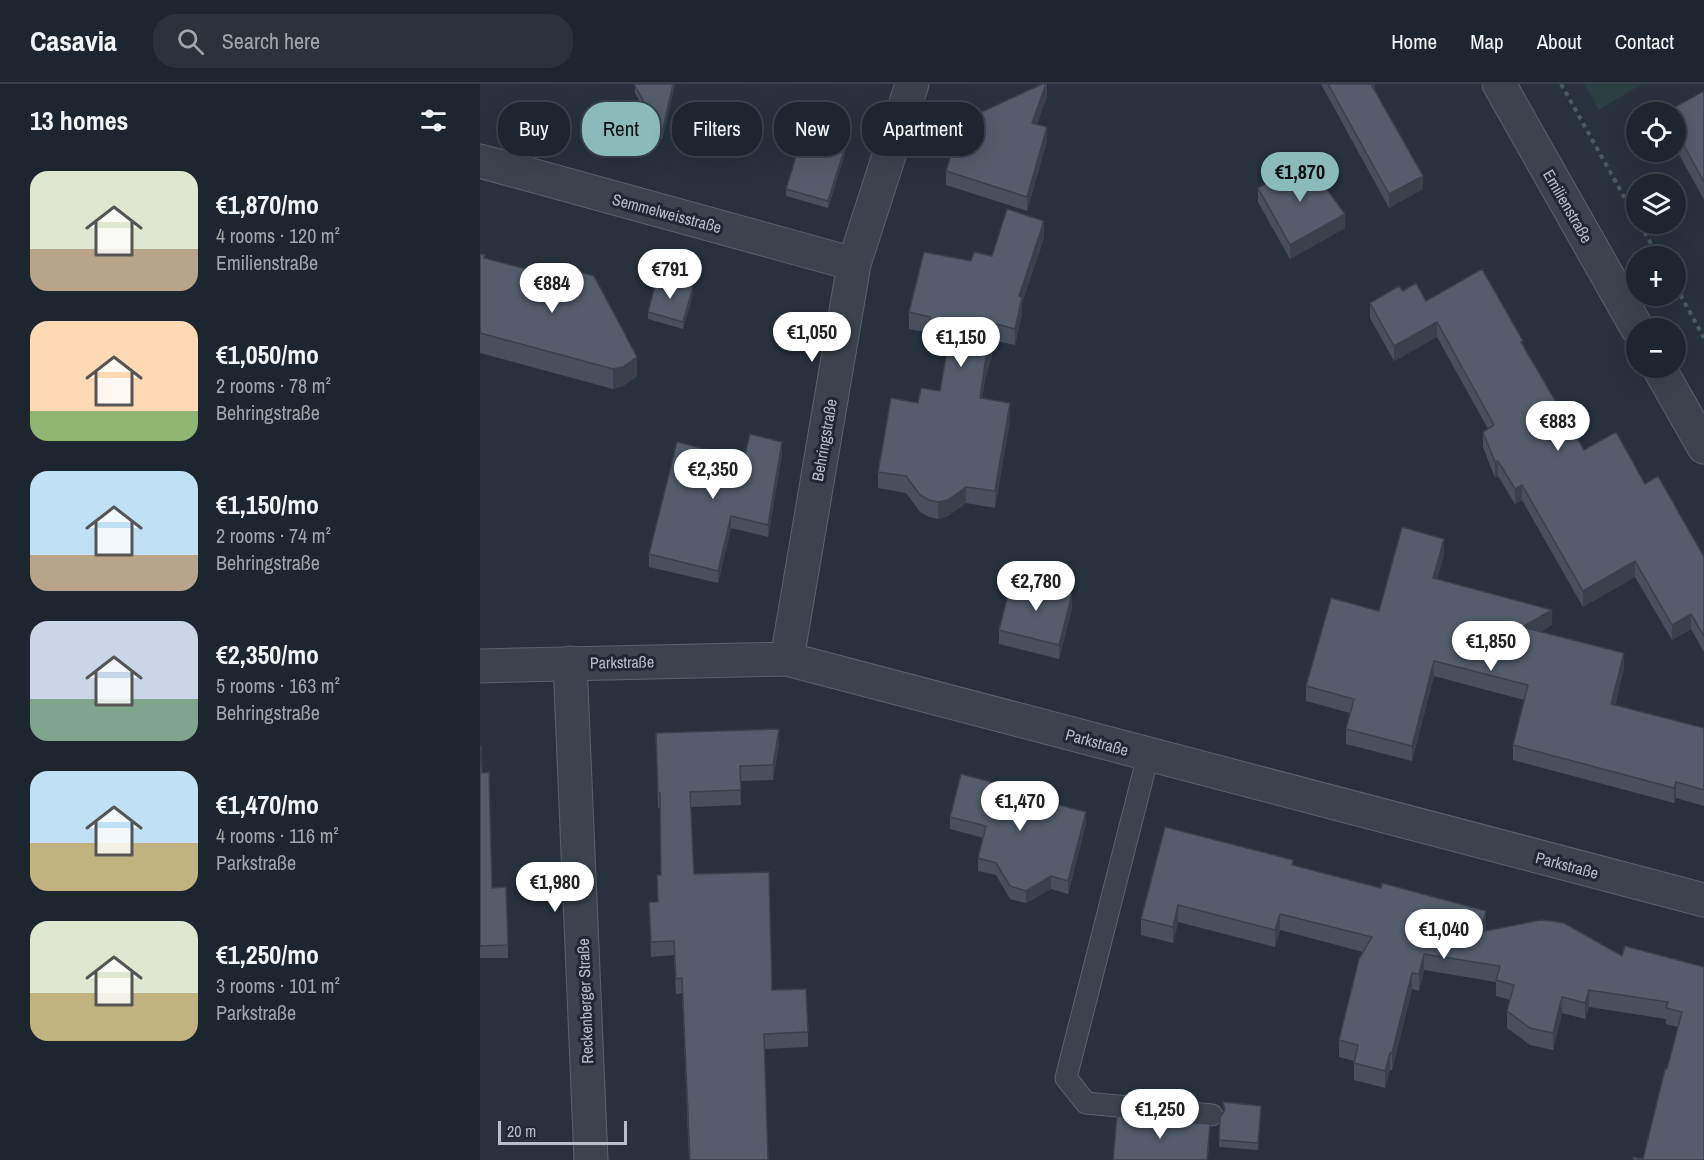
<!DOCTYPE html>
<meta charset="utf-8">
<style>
:root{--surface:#1d262e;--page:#2a323a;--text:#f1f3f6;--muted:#a0a5aa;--line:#3b434a;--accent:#8bbbb9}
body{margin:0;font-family:"Archivo Narrow",sans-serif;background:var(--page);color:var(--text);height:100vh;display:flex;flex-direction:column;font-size:22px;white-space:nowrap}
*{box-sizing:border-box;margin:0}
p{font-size:20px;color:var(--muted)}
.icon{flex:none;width:33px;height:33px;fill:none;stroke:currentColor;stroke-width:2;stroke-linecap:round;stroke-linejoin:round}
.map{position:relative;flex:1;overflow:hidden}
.panel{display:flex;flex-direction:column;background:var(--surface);width:480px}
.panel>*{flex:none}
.banner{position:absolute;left:18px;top:18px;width:570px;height:54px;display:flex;gap:12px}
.buttons{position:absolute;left:1146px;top:18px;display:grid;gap:12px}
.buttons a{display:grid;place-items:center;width:60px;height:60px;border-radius:50%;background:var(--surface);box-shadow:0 6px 24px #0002,0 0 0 2px var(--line);font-size:30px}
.scale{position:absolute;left:18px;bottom:15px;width:129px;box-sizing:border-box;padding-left:6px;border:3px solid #b7bfc8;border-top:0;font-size:16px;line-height:21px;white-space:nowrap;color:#b7bfc8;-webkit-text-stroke:4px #202933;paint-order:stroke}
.price{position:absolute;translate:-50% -51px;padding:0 14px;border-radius:21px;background:#fff;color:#222;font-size:20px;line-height:39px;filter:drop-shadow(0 2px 3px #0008)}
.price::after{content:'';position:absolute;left:50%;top:36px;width:18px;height:14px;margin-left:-9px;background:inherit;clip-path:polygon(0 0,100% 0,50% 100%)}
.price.selected{background:var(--accent);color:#111}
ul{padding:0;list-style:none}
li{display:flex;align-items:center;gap:18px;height:150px;padding:0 30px}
li span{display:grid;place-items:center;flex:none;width:168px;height:120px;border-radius:18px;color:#555}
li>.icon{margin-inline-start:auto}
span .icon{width:72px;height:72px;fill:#fffc;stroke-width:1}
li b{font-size:26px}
h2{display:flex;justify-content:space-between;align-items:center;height:72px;padding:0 30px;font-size:26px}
.chip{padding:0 21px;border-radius:24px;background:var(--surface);box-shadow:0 6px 24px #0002,0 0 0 2px var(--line);font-size:21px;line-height:54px}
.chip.selected{background:var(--accent);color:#111}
header{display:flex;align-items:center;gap:36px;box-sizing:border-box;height:84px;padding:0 30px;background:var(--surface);border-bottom:2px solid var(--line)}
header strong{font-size:28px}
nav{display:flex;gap:33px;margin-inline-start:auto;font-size:21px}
.search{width:420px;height:54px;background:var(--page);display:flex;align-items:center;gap:15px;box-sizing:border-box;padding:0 21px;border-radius:24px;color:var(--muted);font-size:22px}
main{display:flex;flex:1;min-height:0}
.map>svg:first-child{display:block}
.green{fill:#2a3f3f}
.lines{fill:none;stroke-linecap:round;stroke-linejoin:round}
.lane-casing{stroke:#59626b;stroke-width:23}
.street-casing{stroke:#59626b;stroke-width:35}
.path{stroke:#495c5d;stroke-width:4;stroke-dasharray:4.5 4.5;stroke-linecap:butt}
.lane{stroke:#3b444d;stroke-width:21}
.street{stroke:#3b444d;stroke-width:33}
.wall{fill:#47505c}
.shaded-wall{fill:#3a414b}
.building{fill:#535d6b;stroke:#3a414b;stroke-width:1.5}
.labels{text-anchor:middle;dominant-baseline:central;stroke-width:6;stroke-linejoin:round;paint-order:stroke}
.street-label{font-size:16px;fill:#b7bfc8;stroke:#202933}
</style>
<header>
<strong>Casavia</strong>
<div class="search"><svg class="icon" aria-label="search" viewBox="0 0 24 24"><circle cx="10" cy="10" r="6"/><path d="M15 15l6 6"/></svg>Search here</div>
<nav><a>Home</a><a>Map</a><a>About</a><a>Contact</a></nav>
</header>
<main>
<section class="panel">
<h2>13 homes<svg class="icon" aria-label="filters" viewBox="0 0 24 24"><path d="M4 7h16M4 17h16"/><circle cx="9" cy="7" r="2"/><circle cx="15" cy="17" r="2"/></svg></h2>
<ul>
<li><span style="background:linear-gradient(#dfe7d0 65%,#b9a48a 0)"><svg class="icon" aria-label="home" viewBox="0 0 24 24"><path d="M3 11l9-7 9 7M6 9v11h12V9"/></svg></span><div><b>€1,870/mo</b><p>4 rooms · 120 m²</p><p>Emilienstraße</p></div></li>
<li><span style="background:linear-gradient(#ffd9b3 75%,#8fb573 0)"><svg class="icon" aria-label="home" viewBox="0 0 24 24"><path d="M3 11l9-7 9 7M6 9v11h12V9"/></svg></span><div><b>€1,050/mo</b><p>2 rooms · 78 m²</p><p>Behringstraße</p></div></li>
<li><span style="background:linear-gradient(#bfe0f5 70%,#b9a48a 0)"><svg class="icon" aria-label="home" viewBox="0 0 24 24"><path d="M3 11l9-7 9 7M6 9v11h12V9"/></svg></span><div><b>€1,150/mo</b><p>2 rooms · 74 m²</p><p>Behringstraße</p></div></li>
<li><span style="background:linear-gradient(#c9d6e8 65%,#7fa58c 0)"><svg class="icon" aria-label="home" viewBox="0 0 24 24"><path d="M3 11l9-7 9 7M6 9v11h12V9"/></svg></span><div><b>€2,350/mo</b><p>5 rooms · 163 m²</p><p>Behringstraße</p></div></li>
<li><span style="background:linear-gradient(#bfe0f5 60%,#c2b280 0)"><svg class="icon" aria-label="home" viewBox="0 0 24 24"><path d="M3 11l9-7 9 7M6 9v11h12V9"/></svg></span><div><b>€1,470/mo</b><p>4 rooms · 116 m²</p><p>Parkstraße</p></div></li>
<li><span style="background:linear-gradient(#dfe7d0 60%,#c2b280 0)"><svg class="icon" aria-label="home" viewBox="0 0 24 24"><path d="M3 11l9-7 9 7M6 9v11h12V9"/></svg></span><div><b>€1,250/mo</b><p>3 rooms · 101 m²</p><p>Parkstraße</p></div></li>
</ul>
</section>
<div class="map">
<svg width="1224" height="1076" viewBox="0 0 1224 1076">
<rect width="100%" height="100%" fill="#27323d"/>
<!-- green -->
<path class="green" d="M 1104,0 L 1161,0 L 1119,26 Z"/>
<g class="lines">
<defs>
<path id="lane" d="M 668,672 L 586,994 L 606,1019 L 732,1031"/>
<path id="street" d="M 1019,0 L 1157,244
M 0,77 L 374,180
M 1179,284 L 1224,363
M 307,575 L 374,180 L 432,0
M 90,579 L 111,1076
M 0,582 L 307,575 L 1224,816"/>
</defs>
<!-- lane casing -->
<use href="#lane" class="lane-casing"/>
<!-- street casing -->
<use href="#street" class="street-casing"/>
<!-- path -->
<path class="path" d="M 1081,0 L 1156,134
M 1160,140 L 1178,172
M 1196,203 L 1224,254"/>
<!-- lane -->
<use href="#lane" class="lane"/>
<!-- street -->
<use href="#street" class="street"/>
</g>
<!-- wall -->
<path class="wall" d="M 155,0 L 195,0 L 182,56 L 155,9 Z
M 567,0 L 567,12 L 557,40 L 567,57 L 547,127 L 466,101 L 466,87 L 491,33 Z
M 841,0 L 895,0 L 895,8 L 943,105 L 909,124 Z
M 1224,7 L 1224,116 L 1196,65 L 1196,28 Z
M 365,70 L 348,124 L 306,112 L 306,105 Z
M 778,104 L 865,144 L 810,175 L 778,118 Z
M 564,154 L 542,219 L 542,230 L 535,261 L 516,257 L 505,296 L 502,315 L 530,336 L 515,424 L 486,419 L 468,432 L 458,435 L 449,433 L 440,428 L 426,409 L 398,404 L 398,388 L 438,319 L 460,307 L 468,261 L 449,257 L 449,249 L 429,245 L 429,228 L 491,177 L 512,172 Z
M 0,170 L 5,174 L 157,292 L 143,302 L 133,305 L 0,269 Z
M 923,207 L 1043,261 L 1104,366 L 1165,400 L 1224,473 L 1224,568 L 1211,545 L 1192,556 L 1155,493 L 1103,523 L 1042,416 L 1035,420 L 1018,392 L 1015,394 L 1003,363 L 1003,348 L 1008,345 L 957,253 L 914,277 L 890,234 L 890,219 Z
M 213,210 L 203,245 L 168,235 L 168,228 Z
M 302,370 L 288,453 L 251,444 L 238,499 L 169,483 L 169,470 L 264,375 Z
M 964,470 L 957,495 L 1072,541 L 1060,548 L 1144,584 L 1135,621 L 1224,644 L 1224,722 L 1196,714 L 1194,719 L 1033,676 L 1033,661 L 1044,616 L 954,592 L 932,677 L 866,660 L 866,645 L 870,629 L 826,617 L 826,602 L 899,527 Z
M 592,524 L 579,575 L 519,560 L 519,546 Z
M 176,649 L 299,659 L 293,696 L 260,697 L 261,721 L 211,723 L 214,790 L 292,906 L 328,948 L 328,963 L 284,965 L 288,1076 L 209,1076 L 202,909 L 196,910 L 194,871 L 171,873 L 169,818 L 178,818 L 177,791 L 181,791 L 180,724 L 178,724 Z
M 0,662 L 12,804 L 28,861 L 28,874 L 0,874 Z
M 519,706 L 606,740 L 588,810 L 571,805 L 546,819 L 530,815 L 516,791 L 498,787 L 498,774 L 504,754 L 470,745 L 470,733 Z
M 813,781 L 1006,843 L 1005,847 L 1142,872 L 1224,883 L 1163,1075 L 1198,943 L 1186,940 L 1186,935 L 1109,923 L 1105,935 L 1082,929 L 1073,966 L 1050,961 L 1027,944 L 1027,927 L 1030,916 L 1016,912 L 1016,898 L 944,886 L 939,907 L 932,905 L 912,986 L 910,986 L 905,1004 L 874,996 L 874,977 L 859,973 L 859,956 L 883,868 L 800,846 L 795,863 L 698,838 L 693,859 L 661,851 L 661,835 Z
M 743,1018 L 781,1029 L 778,1066 L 739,1063 L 739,1056 L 744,1027 Z"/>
<!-- shaded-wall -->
<path class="shaded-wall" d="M 193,0 L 195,0 L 182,56 L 182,49 Z
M 566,0 L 567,12 L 552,52 L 552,39 Z
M 890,0 L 895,0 L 895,8 Z
M 567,43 L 567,57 L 547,127 L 547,113 Z
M 365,63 L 365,70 L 348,124 L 348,117 Z
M 943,92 L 943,105 L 909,124 L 909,110 Z
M 865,130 L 865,144 L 810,175 L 810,161 Z
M 564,137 L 564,154 L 542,219 L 542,230 L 535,261 L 535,245 L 539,212 Z
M 213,203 L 213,210 L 203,245 L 203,238 Z
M 957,238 L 957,253 L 914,277 L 914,262 Z
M 516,240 L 516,257 L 505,296 L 500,331 L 500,314 L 505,279 Z
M 157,273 L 157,292 L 143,302 L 133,305 L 133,285 Z
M 530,319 L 530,336 L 515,424 L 515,407 Z
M 302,358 L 302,370 L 288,453 L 288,441 Z
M 1018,377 L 1018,392 L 1015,394 L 1015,378 Z
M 1042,401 L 1042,416 L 1035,420 L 1035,405 Z
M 486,403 L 486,419 L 468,432 L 458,435 L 458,418 Z
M 251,432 L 251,444 L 238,499 L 238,487 Z
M 964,455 L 964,470 L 953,509 L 953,494 Z
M 1155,477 L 1155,493 L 1103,523 L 1103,507 Z
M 592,510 L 592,524 L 579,575 L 579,561 Z
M 1072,526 L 1072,541 L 1042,558 L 1042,543 Z
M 1211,530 L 1211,545 L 1192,556 L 1192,541 Z
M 1144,569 L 1144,584 L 1131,636 L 1131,620 Z
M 954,577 L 954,592 L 932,677 L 932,662 Z
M 299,645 L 299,659 L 293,696 L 293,681 Z
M 1196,698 L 1196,714 L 1194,719 L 1194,704 Z
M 606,728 L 606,740 L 588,810 L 588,797 Z
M 571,792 L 571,805 L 546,819 L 546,807 Z
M 698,821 L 698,838 L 693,859 L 693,843 Z
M 1006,827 L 1006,843 L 1000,865 L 1000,848 Z
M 800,830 L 800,846 L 795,863 L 795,846 Z
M 944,870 L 944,886 L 939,907 L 939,890 Z
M 932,889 L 932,905 L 912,986 L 912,969 Z
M 1109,906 L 1109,923 L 1105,935 L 1105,919 Z
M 1082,913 L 1082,929 L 1073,966 L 1073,949 Z
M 910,969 L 910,986 L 905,1004 L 905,987 Z
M 730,1040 L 728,1076 L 727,1076 Z"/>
<!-- building -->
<path class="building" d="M 155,0 L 193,0 L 182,49 L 155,2 Z
M 562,0 L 566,0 L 552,39 L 567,43 L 547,113 L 466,87 L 483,33 L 491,33 Z
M 848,0 L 891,0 L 943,92 L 909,110 Z
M 1224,7 L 1224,98 L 1196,47 L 1196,28 L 1186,28 Z
M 323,50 L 365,63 L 348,117 L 306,105 Z
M 826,77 L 865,130 L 810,161 L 778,104 Z
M 527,125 L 564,137 L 539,212 L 542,213 L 535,245 L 516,240 L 505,279 L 500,314 L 530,319 L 515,407 L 486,403 L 468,416 L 458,418 L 449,416 L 440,411 L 426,392 L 398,388 L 411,314 L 438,319 L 441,304 L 460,307 L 471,245 L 449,240 L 450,233 L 429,228 L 444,168 L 491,177 L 494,168 L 512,172 Z
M 0,170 L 5,171 L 4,174 L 73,192 L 76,182 L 114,192 L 157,273 L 143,283 L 133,285 L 0,249 Z
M 1002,185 L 1043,257 L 1041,258 L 1104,366 L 1136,348 L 1165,400 L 1178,392 L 1224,473 L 1224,552 L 1211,530 L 1192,541 L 1155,477 L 1103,507 L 1042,401 L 1035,405 L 1018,377 L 1015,378 L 1003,348 L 1014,341 L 957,238 L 914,262 L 890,219 L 919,202 L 923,207 L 936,199 L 946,217 Z
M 177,194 L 213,203 L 203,238 L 168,228 Z
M 270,350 L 302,358 L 288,441 L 251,432 L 238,487 L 169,470 L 197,358 L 264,375 Z
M 922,443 L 964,455 L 953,494 L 1072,526 L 1042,543 L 1144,569 L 1131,620 L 1224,644 L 1224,706 L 1196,698 L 1194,704 L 1033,661 L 1048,601 L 954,577 L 932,662 L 866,645 L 874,615 L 826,602 L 851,514 L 899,527 Z
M 532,495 L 592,510 L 579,561 L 519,546 Z
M 299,645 L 293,681 L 260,682 L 261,706 L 210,708 L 214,790 L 289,788 L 292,906 L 326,905 L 328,948 L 284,950 L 288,1076 L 210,1076 L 202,894 L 196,895 L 194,857 L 171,858 L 169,818 L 178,818 L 177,791 L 181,791 L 180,709 L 178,709 L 176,649 Z
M 0,662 L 1,662 L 2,689 L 9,688 L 12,804 L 26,803 L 28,861 L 0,862 Z
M 481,690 L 519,700 L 518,705 L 606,728 L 588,797 L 571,792 L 546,807 L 530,802 L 516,779 L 498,774 L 506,742 L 470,733 Z
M 685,743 L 813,776 L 812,781 L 901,804 L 902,799 L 1006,827 L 1000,848 L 1061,836 L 1072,837 L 1084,839 L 1142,872 L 1145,862 L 1224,883 L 1224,1076 L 1153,1076 L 1153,1073 L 1163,1075 L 1185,985 L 1187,985 L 1202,928 L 1186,924 L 1188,918 L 1109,906 L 1105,919 L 1082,913 L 1073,949 L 1050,944 L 1027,927 L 1034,901 L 1016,896 L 1020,882 L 944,870 L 939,890 L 932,889 L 912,969 L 910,969 L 905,987 L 874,979 L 878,961 L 859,956 L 879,875 L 892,853 L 800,830 L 795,846 L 698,821 L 693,843 L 661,835 Z
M 743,1018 L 781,1022 L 778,1059 L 739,1056 L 740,1033 L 745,1026 Z
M 637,1032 L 730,1040 L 727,1076 L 633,1076 Z"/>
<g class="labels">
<!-- street labels -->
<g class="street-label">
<text transform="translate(1088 122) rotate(60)">Emilienstraße</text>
<text transform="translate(187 129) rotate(15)">Semmelweisstraße</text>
<text transform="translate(344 356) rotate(-80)">Behringstraße</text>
<text transform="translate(142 578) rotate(-1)">Parkstraße</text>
<text transform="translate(617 658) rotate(15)">Parkstraße</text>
<text transform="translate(1087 781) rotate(15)">Parkstraße</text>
<text transform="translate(105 917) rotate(-92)">Reckenberger Straße</text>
</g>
</g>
</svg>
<div class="buttons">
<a><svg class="icon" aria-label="locate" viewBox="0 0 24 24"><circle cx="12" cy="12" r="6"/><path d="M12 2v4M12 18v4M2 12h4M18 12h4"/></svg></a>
<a><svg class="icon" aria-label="layers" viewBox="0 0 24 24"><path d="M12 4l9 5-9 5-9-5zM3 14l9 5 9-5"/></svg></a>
<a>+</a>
<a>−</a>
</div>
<div class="scale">20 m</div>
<b class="price selected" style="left:820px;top:119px">€1,870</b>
<b class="price" style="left:190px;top:216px">€791</b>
<b class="price" style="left:72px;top:230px">€884</b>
<b class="price" style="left:332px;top:279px">€1,050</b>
<b class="price" style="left:481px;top:284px">€1,150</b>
<b class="price" style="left:1078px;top:368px">€883</b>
<b class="price" style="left:233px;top:416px">€2,350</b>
<b class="price" style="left:556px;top:528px">€2,780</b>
<b class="price" style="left:1011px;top:588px">€1,850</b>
<b class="price" style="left:540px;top:748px">€1,470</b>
<b class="price" style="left:75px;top:829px">€1,980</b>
<b class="price" style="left:964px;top:876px">€1,040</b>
<b class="price" style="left:680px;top:1056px">€1,250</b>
<div class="banner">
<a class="chip">Buy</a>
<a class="chip selected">Rent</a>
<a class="chip">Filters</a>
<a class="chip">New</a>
<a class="chip">Apartment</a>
</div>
</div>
</main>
